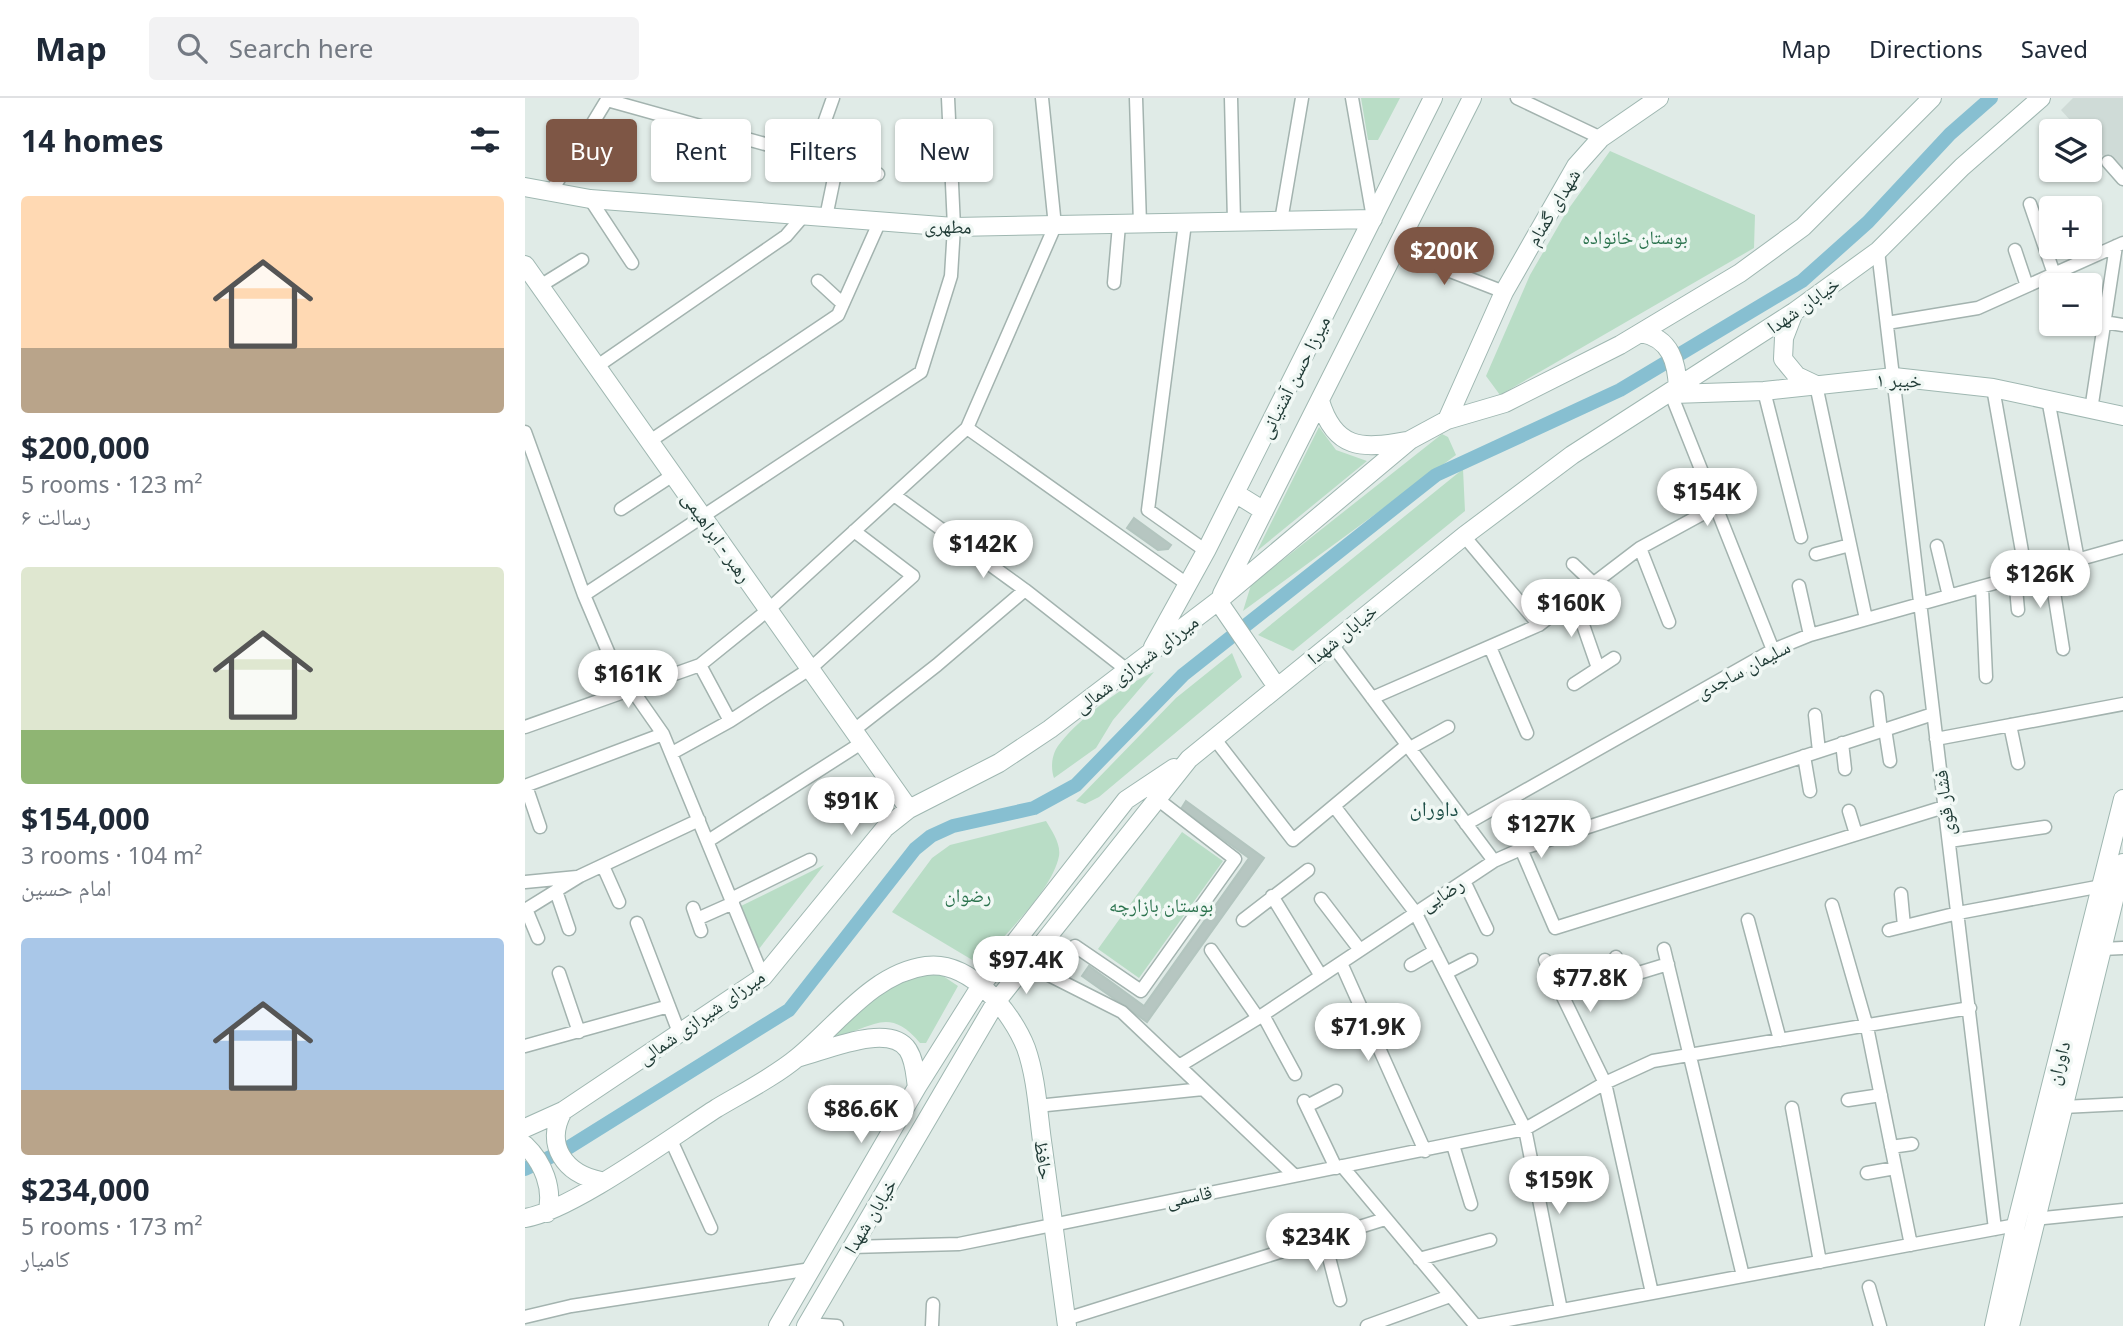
<!DOCTYPE html>
<meta charset="utf-8">
<style>
:root{--surface:#fff;--page:#f2f2f3;--text:#1f2937;--muted:#747a83;--line:#e0e1e3;--accent:#7e5645}
body{margin:0;font-family:"Noto Sans","Noto Naskh Arabic",sans-serif;background:var(--page);color:var(--text);height:100vh;display:flex;flex-direction:column;font-size:26px;white-space:nowrap}
*{box-sizing:border-box;margin:0}
p{font-size:23px;color:var(--muted)}
.icon{flex:none;width:38px;height:38px;fill:none;stroke:currentColor;stroke-width:2;stroke-linecap:round;stroke-linejoin:round}
.map{position:relative;flex:1;overflow:hidden}
.sheet{display:flex;flex-direction:column;background:var(--surface);width:525px}
.sheet>*{flex:none}
.hud{position:absolute;left:21px;top:21px;width:665px;height:63px;display:flex;gap:14px}
.fabs{position:absolute;left:1514px;top:21px;display:grid;gap:14px}
.fabs a{display:grid;place-items:center;width:63px;height:63px;border-radius:7px;background:var(--surface);box-shadow:0 2px 5px #0004;font-size:35px}
.price{position:absolute;translate:-50% -60px;padding:0 16px;border-radius:24px;background:#fff;color:#222;font-size:23px;line-height:46px;filter:drop-shadow(0 2px 4px #0008)}
.price::after{content:'';position:absolute;left:50%;top:42px;width:21px;height:16px;margin-left:-10px;background:inherit;clip-path:polygon(0 0,100% 0,50% 100%)}
.price.on{background:var(--accent);color:#fff}
ul{padding:0;list-style:none}
li{display:grid;align-content:center;gap:14px;height:371px;padding:0 21px}
li span{display:grid;place-items:center;height:217px;border-radius:7px;color:#555}
li>.icon{margin-inline-start:auto}
span .icon{width:126px;height:126px;fill:#fffc;stroke-width:1}
li b{font-size:30px}
h2{display:flex;justify-content:space-between;align-items:center;height:84px;padding:0 21px;font-size:30px}
.pill{padding:0 24px;border-radius:7px;background:var(--surface);box-shadow:0 2px 5px #0004;font-size:24px;line-height:63px}
.pill.on{background:var(--accent);color:#fff}
header{display:flex;align-items:center;gap:42px;box-sizing:border-box;height:98px;padding:0 35px;background:var(--surface);border-bottom:2px solid var(--line)}
header strong{font-size:33px}
nav{display:flex;gap:38px;margin-inline-start:auto;font-size:24px}
.search{width:490px;height:63px;background:var(--page);display:flex;align-items:center;gap:18px;box-sizing:border-box;padding:0 24px;border-radius:7px;color:var(--muted);font-size:26px}
main{display:flex;flex:1;min-height:0}
.map>svg:first-child{display:block}
.built{fill:#cfdbd7}
.green{fill:#b9ddc6}
.lines{fill:none;stroke-linecap:round;stroke-linejoin:round}
.canal{stroke:#87bfd1;stroke-width:14}
.building{fill:#b6c6c1;stroke:#b3c5bf;stroke-width:2}
.street-casing{stroke:#a3b3af;stroke-width:15}
.secondary-casing{stroke:#9fb7b1;stroke-width:20}
.street{stroke:#fff;stroke-width:12}
.secondary{stroke:#fff;stroke-width:18}
.labels{text-anchor:middle;dominant-baseline:central;stroke-width:7;stroke-linejoin:round;paint-order:stroke}
.street-label{font-size:19px;fill:#213c37;stroke:#f1f8f5}
.park-label{font-size:19px;fill:#2b734e;stroke:#f1f8f5}
.neighbourhood-label{font-size:21px;fill:#1d4e47;stroke:#f1f8f5}
</style>
<header>
<strong>Map</strong>
<div class="search"><svg class="icon" aria-label="search" viewBox="0 0 24 24"><circle cx="10" cy="10" r="6"/><path d="M15 15l6 6"/></svg>Search here</div>
<nav><a>Map</a><a>Directions</a><a>Saved</a></nav>
</header>
<main>
<section class="sheet">
<h2>14 homes<svg class="icon" aria-label="filters" viewBox="0 0 24 24"><path d="M4 7h16M4 17h16"/><circle cx="9" cy="7" r="2"/><circle cx="15" cy="17" r="2"/></svg></h2>
<ul>
<li><span style="background:linear-gradient(#ffd9b3 70%,#b9a48a 0)"><svg class="icon" aria-label="home" viewBox="0 0 24 24"><path d="M3 11l9-7 9 7M6 9v11h12V9"/></svg></span><div><b>$200,000</b><p>5 rooms · 123 m²</p><p>رسالت ۶</p></div></li>
<li><span style="background:linear-gradient(#dfe7d0 75%,#8fb573 0)"><svg class="icon" aria-label="home" viewBox="0 0 24 24"><path d="M3 11l9-7 9 7M6 9v11h12V9"/></svg></span><div><b>$154,000</b><p>3 rooms · 104 m²</p><p>امام حسین</p></div></li>
<li><span style="background:linear-gradient(#a9c7e8 70%,#b9a48a 0)"><svg class="icon" aria-label="home" viewBox="0 0 24 24"><path d="M3 11l9-7 9 7M6 9v11h12V9"/></svg></span><div><b>$234,000</b><p>5 rooms · 173 m²</p><p>کامیار</p></div></li>
</ul>
</section>
<div class="map">
<svg width="1598" height="1228" viewBox="0 0 1598 1228">
<rect width="100%" height="100%" fill="#e0ebe7"/>
<!-- built -->
<path class="built" d="M 1548,0 L 1598,0 L 1598,80 L 1565,43 L 1564,33 L 1555,33 L 1536,12 Z"/>
<!-- green -->
<path class="green" d="M 836,0 L 875,0 L 853,42 L 843,42 Z
M 1085,53 L 1230,117 L 1229,150 L 975,297 L 961,278 L 1005,177 L 1042,113 Z
M 794,329 L 811,352 L 842,363 L 732,453 Z
M 917,336 L 923,339 L 931,357 L 718,513 L 726,487 Z
M 938,371 L 940,413 L 768,553 L 733,537 Z
M 707,555 L 717,579 L 574,699 L 560,706 L 551,703 L 651,600 Z
M 629,574 L 588,622 L 571,650 L 529,680 C 525,668 527,654 536,644 C 555,620 602,585 629,574 Z
M 521,723 C 527,733 536,746 534,758 C 527,793 478,838 454,866 L 367,814 L 407,760 L 425,747 Z
M 657,734 L 698,763 L 614,880 L 573,851 Z
M 299,767 L 234,851 L 216,808 Z
M 377,876 L 415,876 L 433,888 L 401,945 L 395,945 C 361,904 345,935 307,938 L 351,892 Z"/>
<g class="lines">
<!-- canal -->
<path class="canal" d="M 0,1071 L 38,1053 L 264,912 L 390,751 L 406,738 L 428,728 L 509,710 L 551,687 L 658,577 L 911,377 L 1095,292 L 1277,183 L 1343,124 L 1425,36 L 1466,0"/>
</g>
<!-- building -->
<path class="building" d="M 609,420 L 646,447 L 643,451 L 633,452 L 602,430 Z
M 661,703 L 739,760 L 622,924 L 557,878 L 564,868 L 619,908 L 724,760 L 656,711 Z"/>
<g class="lines">
<defs>
<path id="street" d="M 611,0 L 615,126
M 706,0 L 709,123
M 827,0 L 848,120
M 992,0 L 1076,40
M 82,2 L 312,66 L 301,119
M 287,59 L 308,0
M 1583,64 L 1598,81
M 312,66 L 353,76
M 26,94 L 83,0
M 65,101 L 107,165
M 1505,106 L 1529,176
M 756,123 L 777,0
M 660,125 L 623,412 L 681,453
M 871,152 L 979,194
M 1490,152 L 1502,188
M 1353,153 L 1470,1131
M 293,183 L 318,206
M 589,185 L 594,127
M 15,188 L 57,162
M 1579,224 L 1598,227
M 1362,225 L 1453,210 L 1598,145
M 71,269 L 261,138 L 279,117
M 1291,287 L 1341,521
M 1468,290 L 1501,476
M 1239,293 L 1276,439
M 1146,296 L 1248,552
M 1523,301 L 1553,462
M 1566,312 L 1591,148
M 442,330 L 662,486
M 0,334 L 59,497 L 87,563 L 138,636 L 238,879
M 125,343 L 313,217 L 354,125
M 369,397 L 500,492 L 602,572
M 96,411 L 148,377
M 939,438 L 1014,527
M 1412,448 L 1424,498
M 1115,450 L 1144,524
M 1291,456 L 1325,447
M 1048,466 L 1069,486
M 1525,469 L 1538,551
M 1490,479 L 1493,512
M 1274,488 L 1285,537
M 1457,489 L 1461,579
M 59,497 L 396,274 L 426,178 L 429,129 L 423,0
M 1049,501 L 1073,570
M 806,545 L 969,763
M 965,549 L 1002,635
M 175,567 L 205,623
M 1049,586 L 1089,560
M 1352,599 L 1356,633
M 847,600 L 1014,527 L 1115,450 L 1192,408
M 1290,617 L 1294,653
M 1485,627 L 1493,665
M 0,629 L 175,567 L 243,512 L 442,330 L 530,128 L 517,0
M 1360,631 L 1365,663
M 329,632 L 412,567 L 500,492
M 689,640 L 768,742 L 882,647
M 1411,641 L 1598,606
M 1317,645 L 1320,671
M 885,650 L 923,629
M 147,655 L 205,623 L 286,570 L 388,478 L 329,433
M 1279,658 L 1285,693
M 0,688 L 138,636
M 1,688 L 15,729
M 809,708 L 890,814 L 1000,1031 L 1036,1212
M 1324,713 L 1331,736
M 941,726 L 1248,552 L 1285,537 L 1598,449
M 183,743 L 338,644
M 1424,743 L 1520,729
M 996,751 L 1030,830 L 1419,709
M 78,768 L 94,804
M 939,783 L 962,831
M 0,784 L 52,779
M 31,793 L 44,831
M 1376,796 L 1379,828
M 747,798 L 796,878
M 206,801 L 285,762
M 796,801 L 835,852
M 1307,807 L 1342,929 L 1386,1147
M 168,810 L 176,833
M 1,811 L 13,840
M 0,812 L 55,778 L 174,722
M 172,821 L 208,805
M 718,822 L 783,772
M 1223,822 L 1255,942
M 112,825 L 155,937
M 1364,832 L 1433,815 L 1577,788
M 550,848 L 616,893 L 710,761 L 631,700
M 1139,851 L 1218,1178
M 1577,851 L 1598,850
M 686,852 L 733,920
M 1091,859 L 1097,880 L 1143,866
M 1020,862 L 1080,985 L 1127,1195
M 816,865 L 900,1053
M 502,866 L 597,914 L 769,1077
M 886,867 L 910,853
M 34,875 L 54,934
M 921,875 L 946,862
M 738,917 L 770,976
M 0,948 L 144,908
M 654,968 L 733,920 L 969,763 L 996,751 L 1408,616
M 1323,1002 L 1356,997
M 779,1003 L 811,1070
M 512,1008 L 678,991
M 782,1008 L 811,993
M 1538,1009 L 1598,1006
M 1267,1010 L 1295,1164
M 145,1040 L 186,1130
M 928,1047 L 946,1106
M 1366,1049 L 1387,1046
M 817,1068 L 951,1228
M 1342,1075 L 1370,1070
M 1509,1121 L 1598,1112
M 799,1140 L 815,1202
M 326,1149 L 434,1146 L 1000,1031 L 1080,985 L 1128,963 L 1445,910
M 894,1161 L 965,1142
M 1344,1189 L 1355,1228
M 0,1219 L 46,1208 L 286,1171
M 541,1221 L 860,1121
M 282,1226 L 312,1228
M 407,1228 L 408,1206
M 842,1228 L 925,1198
M 951,1228 L 1491,1127"/>
<path id="secondary" d="M 0,89 L 65,101 L 429,129 L 848,121
M 0,167 L 384,711
M 1269,214 L 1259,240 L 1258,261 L 1272,278 L 1291,287
M 1116,235 C 1146,240 1152,265 1153,291
M 1148,296 L 1239,293 L 1369,279 L 1468,290 L 1598,318
M 795,303 C 810,352 837,351 881,343
M 922,322 L 979,194 L 1051,68 L 1076,40 L 1134,0
M 710,395 L 739,413
M 697,496 L 947,0
M 693,503 L 752,589
M 628,549 L 681,453 L 908,0
M 275,959 C 302,952 365,924 383,952 C 390,963 390,977 392,989
M 38,1013 C 19,1047 40,1076 76,1083
M 0,1030 L 38,1013 L 238,879 L 360,730 L 384,711 L 474,665 L 525,631 L 693,503 L 885,342 L 922,322 L 980,305 L 1095,247 L 1215,175 L 1278,129 L 1407,0
M 0,1047 C 18,1064 29,1091 22,1115
M 0,1120 C 46,1113 148,1038 192,1010 C 219,994 249,979 273,959 C 311,928 348,875 401,868 C 445,862 487,914 501,950 C 512,981 513,1017 518,1050 C 526,1109 534,1169 542,1228
M 253,1228 L 392,989 L 455,889 L 601,702 L 649,670
M 281,1228 L 471,904 L 664,661 L 939,438 L 1047,357 L 1269,214 L 1353,153 L 1437,69 L 1516,0
M 1469,1228 L 1491,1127 L 1598,701
M 1485,1228 L 1598,765"/>
</defs>
<!-- street casing -->
<use href="#street" class="street-casing"/>
<!-- secondary casing -->
<use href="#secondary" class="secondary-casing"/>
<!-- street -->
<use href="#street" class="street"/>
<!-- secondary -->
<use href="#secondary" class="secondary"/>
</g>
<g class="labels">
<!-- street labels -->
<g class="street-label">
<text transform="translate(1028 109) rotate(-59)">شهدای گمنام</text>
<text transform="translate(423 128) rotate(2)">مطهری</text>
<text transform="translate(1278 207) rotate(-35)">خیابان شهدا</text>
<text transform="translate(769 279) rotate(-63)">میرزا حسن آشتیانی</text>
<text transform="translate(1374 282) rotate(1)">خیبر ۱</text>
<text transform="translate(192 439) rotate(55)">رهبر - ابراهیمی</text>
<text transform="translate(817 536) rotate(-39)">خیابان شهدا</text>
<text transform="translate(611 566) rotate(-37)">میرزای شیرازی شمالی</text>
<text transform="translate(1218 571) rotate(-28)">سلیمان ساجدی</text>
<text transform="translate(1419 705) rotate(-97)">فشار قوی</text>
<text transform="translate(917 796) rotate(-32)">رضایی</text>
<text transform="translate(176 919) rotate(-35)">میرزای شیرازی شمالی</text>
<text transform="translate(1533 965) rotate(-75)">داوران</text>
<text transform="translate(519 1062) rotate(82)">حافظ</text>
<text transform="translate(664 1098) rotate(-12)">قاسمی</text>
<text transform="translate(345 1118) rotate(-59)">خیابان شهدا</text>
</g>
<!-- park labels -->
<g class="park-label">
<text x="1110" y="139">بوستان خانواده</text>
<text x="443" y="797">رضوان</text>
<text x="636" y="807">بوستان بازارچه</text>
</g>
<!-- neighbourhood labels -->
<g class="neighbourhood-label">
<text x="909" y="710">داوران</text>
</g>
</g>
</svg>
<div class="fabs">
<a><svg class="icon" aria-label="layers" viewBox="0 0 24 24"><path d="M12 4l9 5-9 5-9-5zM3 14l9 5 9-5"/></svg></a>
<a>+</a>
<a>−</a>
</div>
<b class="price on" style="left:919px;top:189px">$200K</b>
<b class="price" style="left:1182px;top:430px">$154K</b>
<b class="price" style="left:458px;top:482px">$142K</b>
<b class="price" style="left:1515px;top:512px">$126K</b>
<b class="price" style="left:1046px;top:541px">$160K</b>
<b class="price" style="left:103px;top:612px">$161K</b>
<b class="price" style="left:326px;top:739px">$91K</b>
<b class="price" style="left:1016px;top:762px">$127K</b>
<b class="price" style="left:501px;top:898px">$97.4K</b>
<b class="price" style="left:1065px;top:916px">$77.8K</b>
<b class="price" style="left:843px;top:965px">$71.9K</b>
<b class="price" style="left:336px;top:1047px">$86.6K</b>
<b class="price" style="left:1034px;top:1118px">$159K</b>
<b class="price" style="left:791px;top:1175px">$234K</b>
<div class="hud">
<a class="pill on">Buy</a>
<a class="pill">Rent</a>
<a class="pill">Filters</a>
<a class="pill">New</a>
</div>
</div>
</main>
